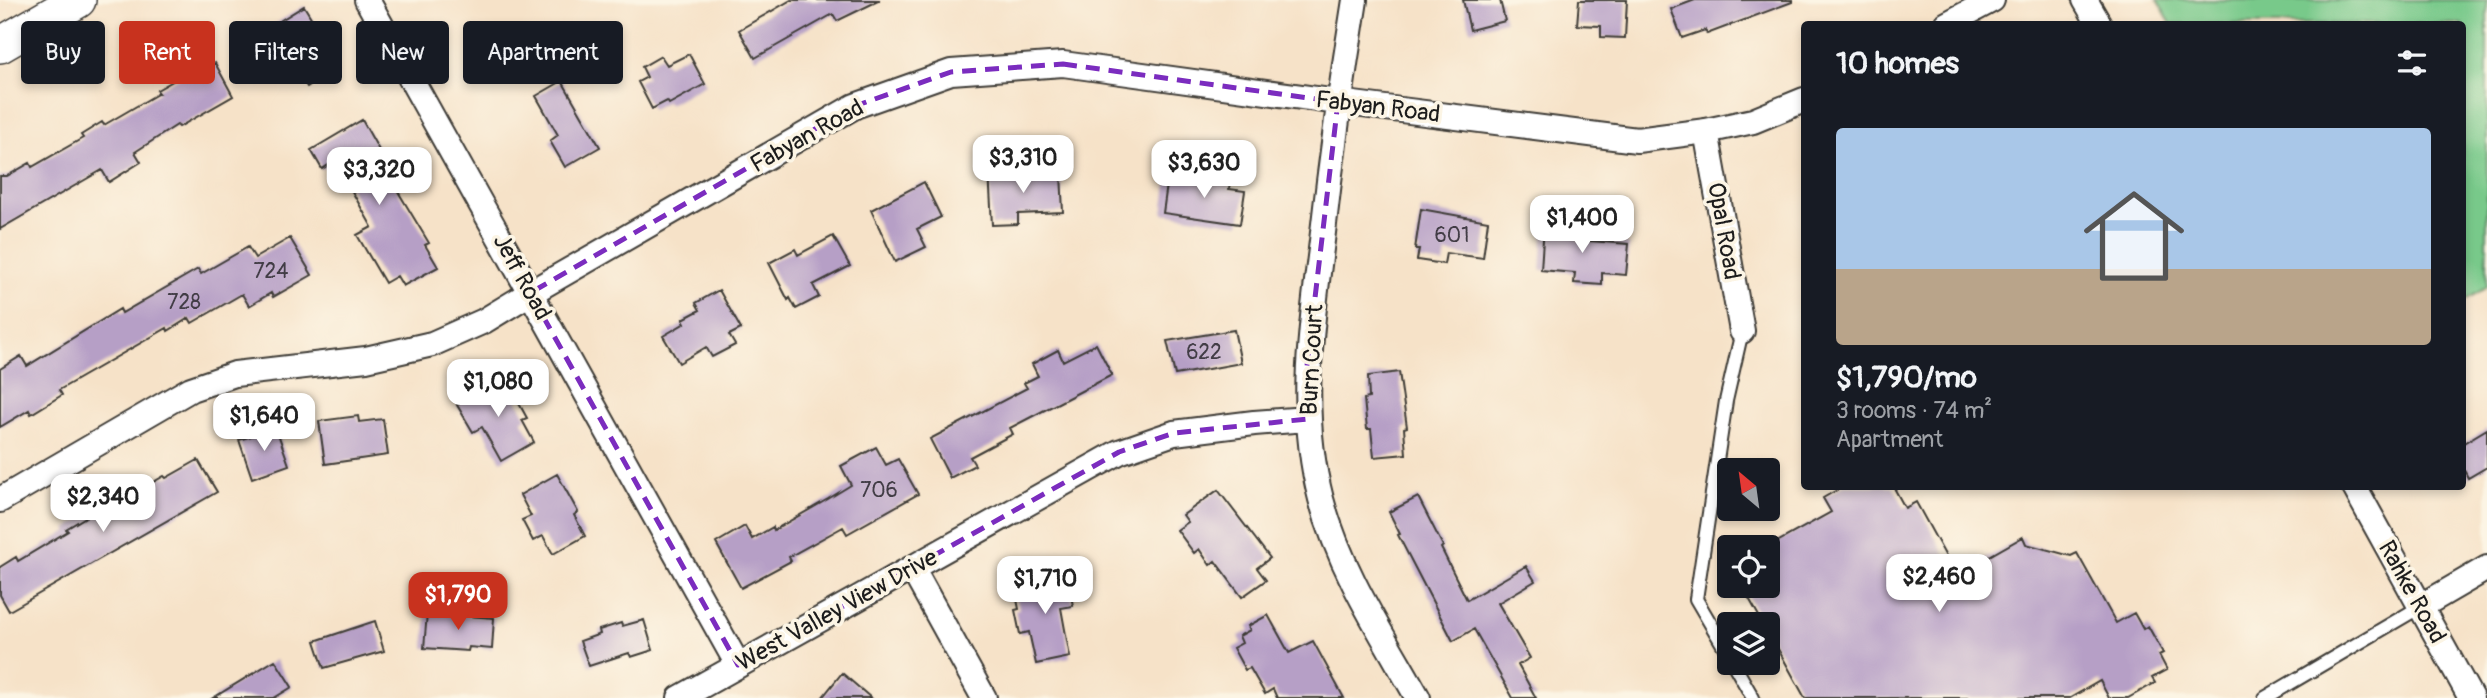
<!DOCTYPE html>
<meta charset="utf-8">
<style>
:root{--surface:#171b24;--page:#242831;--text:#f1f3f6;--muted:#9ea1a6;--accent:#c8321e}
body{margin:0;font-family:Pangolin,sans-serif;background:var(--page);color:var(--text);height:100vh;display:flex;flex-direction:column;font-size:26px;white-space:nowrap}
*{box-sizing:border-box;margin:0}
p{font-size:23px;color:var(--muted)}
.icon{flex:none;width:38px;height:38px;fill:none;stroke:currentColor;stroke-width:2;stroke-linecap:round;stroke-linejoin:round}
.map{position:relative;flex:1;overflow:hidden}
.sheet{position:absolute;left:1801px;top:21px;width:665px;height:469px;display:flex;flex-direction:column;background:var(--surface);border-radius:7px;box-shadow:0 4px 10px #0003}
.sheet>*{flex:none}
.hud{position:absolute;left:21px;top:21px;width:665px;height:63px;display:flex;gap:14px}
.needle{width:46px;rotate:331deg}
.buttons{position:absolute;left:1717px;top:458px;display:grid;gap:14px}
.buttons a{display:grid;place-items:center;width:63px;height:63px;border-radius:7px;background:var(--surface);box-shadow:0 4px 10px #0003;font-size:35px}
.price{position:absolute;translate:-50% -60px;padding:0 16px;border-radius:14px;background:#fff;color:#222;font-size:23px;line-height:46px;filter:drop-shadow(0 2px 4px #0008)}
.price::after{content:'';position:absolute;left:50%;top:42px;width:21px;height:16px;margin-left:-10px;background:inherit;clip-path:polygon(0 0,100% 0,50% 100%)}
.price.on{background:var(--accent);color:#fff}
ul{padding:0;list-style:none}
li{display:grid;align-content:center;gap:14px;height:371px;padding:0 35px}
li span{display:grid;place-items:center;height:217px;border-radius:7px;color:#555}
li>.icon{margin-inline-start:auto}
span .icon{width:126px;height:126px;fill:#fffc;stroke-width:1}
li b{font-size:30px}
h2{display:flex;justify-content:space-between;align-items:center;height:84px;padding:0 35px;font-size:30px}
.tag{padding:0 24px;border-radius:7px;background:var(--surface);box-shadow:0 4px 10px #0003;font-size:24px;line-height:63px}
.tag.on{background:var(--accent);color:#fff}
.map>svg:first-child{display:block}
.green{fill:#78c98a;stroke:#4a7253;stroke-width:2}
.building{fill:#b69fc6}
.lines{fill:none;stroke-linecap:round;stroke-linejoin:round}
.service-casing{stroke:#3d3a36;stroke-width:16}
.minor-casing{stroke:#3d3a36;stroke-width:28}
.secondary-casing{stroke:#3d3a36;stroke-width:38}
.service{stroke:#fff;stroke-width:12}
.minor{stroke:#fff;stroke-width:24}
.secondary{stroke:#fff;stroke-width:35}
.marked{fill:none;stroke:#7b2cbf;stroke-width:5;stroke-dasharray:14 9;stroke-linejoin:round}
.labels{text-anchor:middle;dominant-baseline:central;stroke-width:7;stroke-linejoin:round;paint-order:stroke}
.number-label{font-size:21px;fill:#423d46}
.street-label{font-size:24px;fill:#1c1c1c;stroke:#fcf5e5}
</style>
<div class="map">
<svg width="2487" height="698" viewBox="0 0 2487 698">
<rect width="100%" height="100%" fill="#fcf5e5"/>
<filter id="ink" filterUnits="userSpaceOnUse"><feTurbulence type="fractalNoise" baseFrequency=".0143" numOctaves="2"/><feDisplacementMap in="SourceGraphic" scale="14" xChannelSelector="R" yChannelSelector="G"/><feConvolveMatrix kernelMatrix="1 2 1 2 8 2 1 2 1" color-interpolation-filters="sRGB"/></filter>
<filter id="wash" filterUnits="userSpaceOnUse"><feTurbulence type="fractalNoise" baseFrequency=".00686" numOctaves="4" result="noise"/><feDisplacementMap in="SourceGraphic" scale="28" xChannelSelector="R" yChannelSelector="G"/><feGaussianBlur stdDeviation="1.57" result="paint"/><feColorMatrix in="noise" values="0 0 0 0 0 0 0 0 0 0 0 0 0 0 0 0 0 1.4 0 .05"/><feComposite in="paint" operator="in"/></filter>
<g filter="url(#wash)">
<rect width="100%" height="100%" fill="#f6e2c8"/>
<!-- green -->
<path class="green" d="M 2157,0 L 2487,0 L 2487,287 L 2462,302 L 2462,24 L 2171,24 Z"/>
<g id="blocks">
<!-- building -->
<path class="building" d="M 791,0 L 880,0 L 837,21 L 833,14 L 755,58 L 739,30 Z
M 1463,0 L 1500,0 L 1505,21 L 1470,30 Z
M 1579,0 L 1627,0 L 1625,38 L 1601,37 L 1601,26 L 1577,25 Z
M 1695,0 L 1792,0 L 1792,2 L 1707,34 L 1705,30 L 1682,38 L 1671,9 Z
M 304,6 L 327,44 L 324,46 L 338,68 L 307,87 L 291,62 L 280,69 L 269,51 L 281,44 L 270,27 Z
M 689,54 L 705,84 L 669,104 L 667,101 L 652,109 L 638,82 L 647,77 L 642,67 L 661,56 L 667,65 Z
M 215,63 L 233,96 L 179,127 L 177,125 L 135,152 L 141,162 L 109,182 L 102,170 L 0,229 L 0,176 L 7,176 L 30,163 L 32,167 L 83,138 L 81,135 L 102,122 L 104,125 L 159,93 L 157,90 L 187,73 L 190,77 Z
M 562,81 L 600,147 L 565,167 L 550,141 L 558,135 L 536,96 Z
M 362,120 L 380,152 L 376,155 L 429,243 L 425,245 L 438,267 L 403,286 L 397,276 L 385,283 L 357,235 L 372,227 L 335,161 L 322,169 L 311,150 Z
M 1036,169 L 1036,175 L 1061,174 L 1063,212 L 1018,214 L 1018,224 L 992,225 L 989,171 Z
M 1168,177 L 1230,183 L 1229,189 L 1245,191 L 1240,224 L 1163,213 Z
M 924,182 L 941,217 L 917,229 L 926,247 L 895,262 L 871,210 Z
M 1421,209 L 1488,221 L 1483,258 L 1446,253 L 1444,264 L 1417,260 L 1419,249 L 1415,249 Z
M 1544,224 L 1578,227 L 1577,240 L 1629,244 L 1626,275 L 1602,273 L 1602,285 L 1574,283 L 1575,273 L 1541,270 Z
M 833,236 L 850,266 L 813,285 L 819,297 L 796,309 L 790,298 L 788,300 L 769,263 L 795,249 L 798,255 Z
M 290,238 L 312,275 L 273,297 L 271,293 L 249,306 L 242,294 L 192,323 L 189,318 L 168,331 L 167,328 L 59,390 L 62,395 L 31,414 L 29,410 L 0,427 L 0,369 L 21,356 L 27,366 L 120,309 L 122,313 L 198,269 L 201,274 L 248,247 L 255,258 Z
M 719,290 L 741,329 L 729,335 L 735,345 L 712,357 L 706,347 L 679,363 L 663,336 L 685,323 L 683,319 L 700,310 L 696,303 Z
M 1234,330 L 1241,363 L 1175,375 L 1167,341 Z
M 1096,344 L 1112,375 L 1010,428 L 1013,434 L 970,457 L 975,465 L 950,478 L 930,439 L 1027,388 L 1024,383 L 1038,376 L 1032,364 L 1058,350 L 1063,361 Z
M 1399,372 L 1407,427 L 1404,428 L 1406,454 L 1374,457 L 1371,429 L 1367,429 L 1364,399 L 1369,398 L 1368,376 Z
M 505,378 L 527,418 L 522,420 L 534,442 L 501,461 L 482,427 L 473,432 L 457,405 Z
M 358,416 L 359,422 L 383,419 L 388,455 L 325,464 L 319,421 Z
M 276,428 L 289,465 L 252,478 L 239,440 Z
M 2487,429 L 2487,467 L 2468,478 L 2462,466 L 2462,444 Z
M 876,447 L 886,465 L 898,459 L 918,494 L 847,534 L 843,527 L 789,557 L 791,561 L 741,588 L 716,543 L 745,526 L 752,539 L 773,527 L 774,530 L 828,499 L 851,485 L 841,466 Z
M 198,460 L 217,492 L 9,611 L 0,595 L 0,567 L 16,557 L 18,561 L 68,531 L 66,529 L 94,512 L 96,515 L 164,476 L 166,478 Z
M 557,474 L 578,512 L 574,515 L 585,536 L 553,554 L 543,536 L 533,541 L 522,520 L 531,516 L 520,495 Z
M 1844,486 L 1893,486 L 1905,508 L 1916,502 L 1956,575 L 2023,537 L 2026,544 L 2071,556 L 2077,553 L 2116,623 L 2134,613 L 2143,629 L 2148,626 L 2163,653 L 2159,655 L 2167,670 L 2152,678 L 2155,683 L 2128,698 L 2109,698 L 2100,681 L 2070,698 L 1805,698 L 1768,631 L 1768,625 L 1764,625 L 1742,586 L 1768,586 L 1768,547 L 1831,512 L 1823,498 Z
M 1218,490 L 1270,558 L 1257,568 L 1266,580 L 1242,597 L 1215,561 L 1210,565 L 1199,549 L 1194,553 L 1177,530 L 1188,522 L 1183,515 Z
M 1418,497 L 1443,546 L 1441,548 L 1467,600 L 1526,566 L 1535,581 L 1498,603 L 1530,658 L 1518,665 L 1536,698 L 1513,698 L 1474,629 L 1453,641 L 1398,535 L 1400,534 L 1389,512 Z
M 1067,574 L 1073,606 L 1061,608 L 1070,657 L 1036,664 L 1029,632 L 1020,634 L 1015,610 L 1019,609 L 1014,585 Z
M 427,613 L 494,618 L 492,649 L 469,647 L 468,651 L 424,648 Z
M 1268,615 L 1289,653 L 1313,641 L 1344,698 L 1277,698 L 1273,689 L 1265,694 L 1250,668 L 1245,670 L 1233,648 L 1242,643 L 1239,636 L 1250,630 L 1248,626 Z
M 644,620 L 653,650 L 631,657 L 629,653 L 589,666 L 580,641 L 600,634 L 599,630 L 621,623 L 622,626 Z
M 375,621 L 384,651 L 324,668 L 315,641 Z
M 275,660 L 292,687 L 274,698 L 213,698 Z
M 842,673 L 871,698 L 822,698 Z"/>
</g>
</g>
<g filter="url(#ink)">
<use href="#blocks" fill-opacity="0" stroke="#3d3a36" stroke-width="2"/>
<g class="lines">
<defs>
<path id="service" d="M 1729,655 L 1696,599 L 1726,401 L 1742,331
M 1733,663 L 1753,698
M 2265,698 L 2420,607"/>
<path id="minor" d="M 367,0 L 738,665
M 1355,0 C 1342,80 1331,160 1322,241 C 1311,329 1298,411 1321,499 C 1340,570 1382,634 1418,698
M 2085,0 L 2099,24
M 1947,24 L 1992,0
M 1706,131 L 1742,331
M 2354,486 L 2471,698
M 0,500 L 191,389 L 235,374 L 366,359 L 432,344 L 484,321 L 530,293 L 855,106 L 951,72 L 1063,64 L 1338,102 L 1637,140 L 1706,131 L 1753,121 L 1804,100
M 912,568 L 984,698
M 2420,607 L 2487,568
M 680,698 L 1119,452 L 1174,433 L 1254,423 L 1307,419"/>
<path id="secondary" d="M 0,45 L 78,0"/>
</defs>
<!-- service casing -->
<use href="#service" class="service-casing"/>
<!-- minor casing -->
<use href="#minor" class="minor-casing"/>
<!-- secondary casing -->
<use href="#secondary" class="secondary-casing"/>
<!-- service -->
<use href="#service" class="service"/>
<!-- minor -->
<use href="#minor" class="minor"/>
<!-- secondary -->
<use href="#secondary" class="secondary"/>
</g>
</g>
<!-- marked area -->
<path class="marked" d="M 1063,64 L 1338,102 L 1307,366 L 1307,419 L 1174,433 L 1119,452 L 738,665 L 530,293 L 855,106 L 951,72 Z"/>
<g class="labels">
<!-- number labels -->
<g class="number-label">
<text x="1452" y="235">601</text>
<text x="271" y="271">724</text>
<text x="184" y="302">728</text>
<text x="1204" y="352">622</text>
<text x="879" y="490">706</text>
</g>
<!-- street labels -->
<g class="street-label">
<text transform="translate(1378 107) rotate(7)">Fabyan Road</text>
<text transform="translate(807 136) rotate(-29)">Fabyan Road</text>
<text transform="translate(1724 231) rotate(80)">Opal Road</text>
<text transform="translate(522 277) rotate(61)">Jeff Road</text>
<text transform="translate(1312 360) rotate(-87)">Burn Court</text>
<text transform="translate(2412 592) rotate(61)">Rahke Road</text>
<text transform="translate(837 610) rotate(-29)">West Valley View Drive</text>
</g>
</g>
</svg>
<div class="buttons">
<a><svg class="needle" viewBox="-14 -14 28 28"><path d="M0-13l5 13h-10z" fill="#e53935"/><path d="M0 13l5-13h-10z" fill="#9ea1a6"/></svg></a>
<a><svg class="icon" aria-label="locate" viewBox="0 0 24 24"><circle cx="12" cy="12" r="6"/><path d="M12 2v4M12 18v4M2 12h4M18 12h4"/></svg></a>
<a><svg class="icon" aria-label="layers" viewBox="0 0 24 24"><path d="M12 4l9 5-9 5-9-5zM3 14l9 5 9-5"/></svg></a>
</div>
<b class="price" style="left:1023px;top:195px">$3,310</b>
<b class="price" style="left:1204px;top:200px">$3,630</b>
<b class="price" style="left:379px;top:207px">$3,320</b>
<b class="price" style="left:1582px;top:255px">$1,400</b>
<b class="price" style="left:498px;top:419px">$1,080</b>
<b class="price" style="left:264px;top:453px">$1,640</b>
<b class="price" style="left:103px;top:534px">$2,340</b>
<b class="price" style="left:1939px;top:614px">$2,460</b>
<b class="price" style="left:1045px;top:616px">$1,710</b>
<b class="price on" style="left:458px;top:632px">$1,790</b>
<div class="hud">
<a class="tag">Buy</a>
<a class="tag on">Rent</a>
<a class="tag">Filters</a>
<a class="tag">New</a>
<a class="tag">Apartment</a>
</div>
<section class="sheet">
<h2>10 homes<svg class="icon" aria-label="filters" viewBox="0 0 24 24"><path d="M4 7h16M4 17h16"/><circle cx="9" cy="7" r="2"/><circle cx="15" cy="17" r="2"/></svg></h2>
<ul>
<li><span style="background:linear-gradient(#a9c7e8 65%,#b9a48a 0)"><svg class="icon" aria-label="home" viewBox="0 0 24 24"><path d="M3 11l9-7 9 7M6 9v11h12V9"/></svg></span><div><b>$1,790/mo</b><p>3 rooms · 74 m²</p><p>Apartment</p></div></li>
</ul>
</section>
</div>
